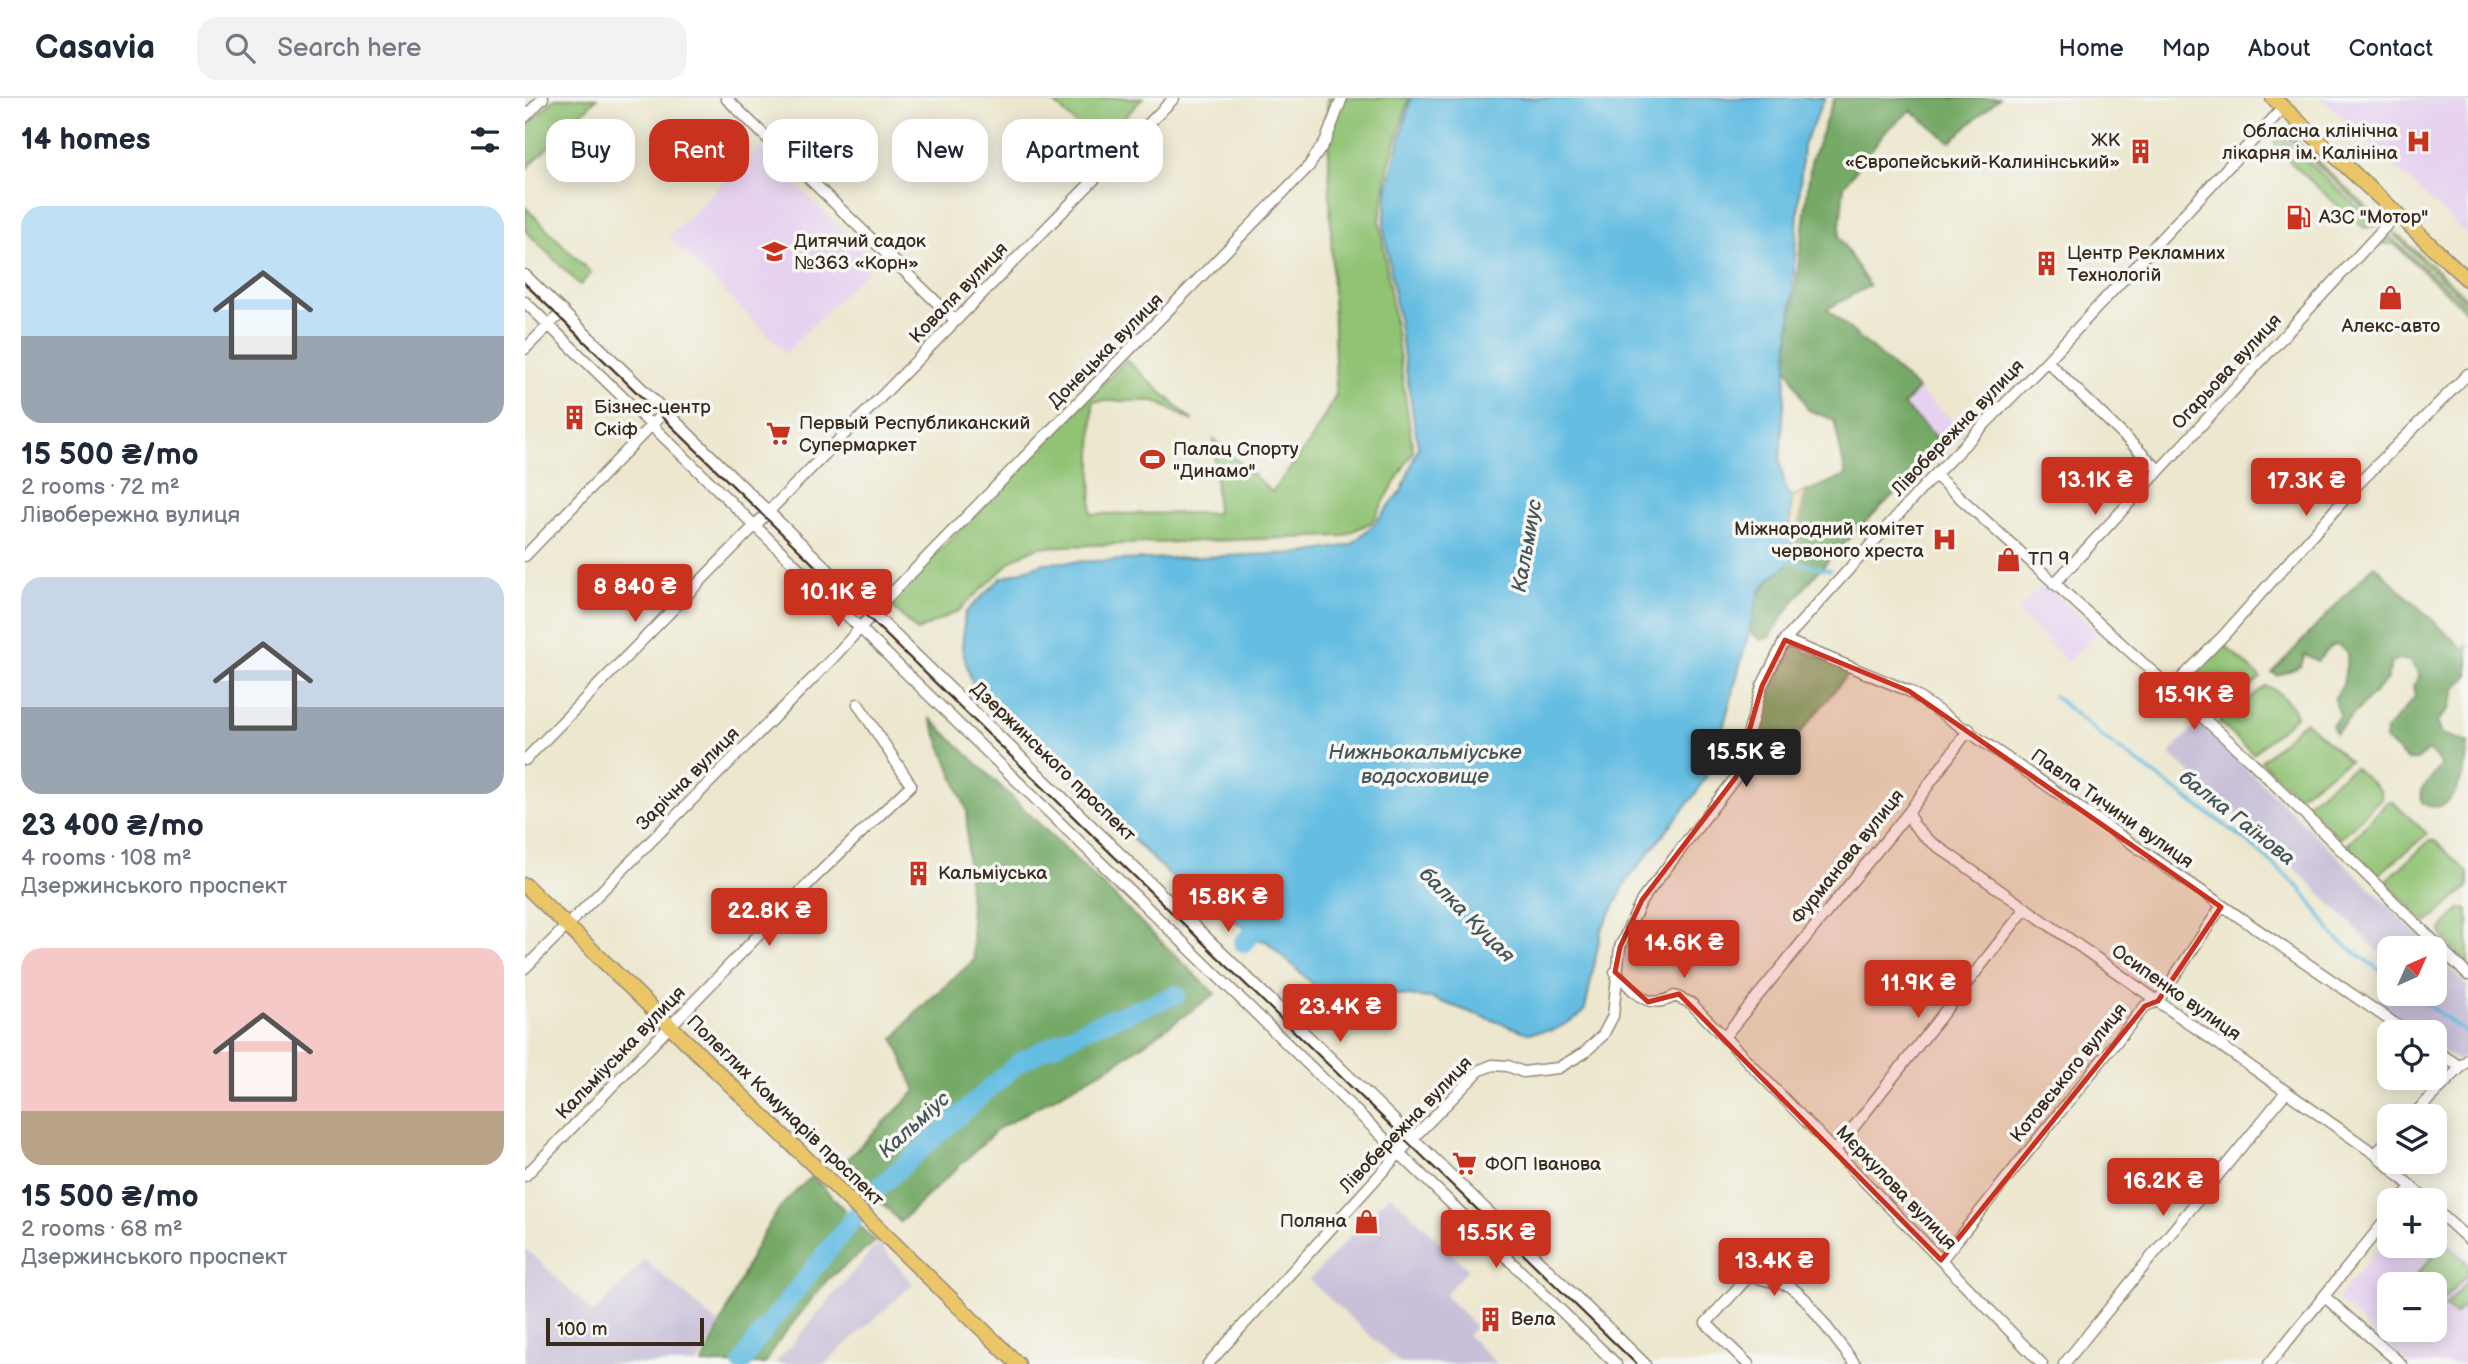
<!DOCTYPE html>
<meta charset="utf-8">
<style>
:root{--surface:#fff;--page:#f2f2f3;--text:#1f2937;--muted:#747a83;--line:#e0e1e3;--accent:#c8321e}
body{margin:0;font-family:"Balsamiq Sans",sans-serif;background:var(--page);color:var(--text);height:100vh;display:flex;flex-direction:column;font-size:26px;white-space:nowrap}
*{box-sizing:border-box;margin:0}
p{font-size:23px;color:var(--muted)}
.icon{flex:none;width:38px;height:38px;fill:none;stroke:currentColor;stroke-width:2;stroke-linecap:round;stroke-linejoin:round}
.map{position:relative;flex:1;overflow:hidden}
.side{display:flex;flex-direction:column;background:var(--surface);width:525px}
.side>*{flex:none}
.top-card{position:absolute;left:21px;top:21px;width:665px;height:63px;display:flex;gap:14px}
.needle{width:46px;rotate:45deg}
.controls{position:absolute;left:1852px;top:838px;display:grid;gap:14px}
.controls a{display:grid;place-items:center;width:70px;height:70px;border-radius:14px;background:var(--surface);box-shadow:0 4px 18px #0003;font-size:35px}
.scale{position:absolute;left:21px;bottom:18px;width:158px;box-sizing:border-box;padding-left:7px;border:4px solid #3b2a1e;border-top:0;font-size:19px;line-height:24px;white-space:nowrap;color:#3b2a1e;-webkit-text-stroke:5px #f6f6f2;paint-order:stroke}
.price{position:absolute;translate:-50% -60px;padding:0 16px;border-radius:7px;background:var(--accent);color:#fff;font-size:23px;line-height:46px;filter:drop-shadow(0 2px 4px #0008)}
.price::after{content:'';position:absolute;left:50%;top:42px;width:21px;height:16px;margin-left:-10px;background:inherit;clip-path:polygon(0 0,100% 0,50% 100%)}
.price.on{background:#222;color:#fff}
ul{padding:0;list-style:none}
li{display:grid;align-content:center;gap:14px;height:371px;padding:0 21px}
li span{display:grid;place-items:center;height:217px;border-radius:21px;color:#555}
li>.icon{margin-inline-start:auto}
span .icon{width:126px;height:126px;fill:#fffc;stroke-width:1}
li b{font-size:30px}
h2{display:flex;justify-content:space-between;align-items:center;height:84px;padding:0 21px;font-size:30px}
.chip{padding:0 24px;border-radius:21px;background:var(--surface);box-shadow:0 4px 18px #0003;font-size:24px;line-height:63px}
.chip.on{background:var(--accent);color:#fff}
header{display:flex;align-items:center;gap:42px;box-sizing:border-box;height:98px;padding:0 35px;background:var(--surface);border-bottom:2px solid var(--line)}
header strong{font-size:33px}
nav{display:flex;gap:38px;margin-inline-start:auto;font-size:24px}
.search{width:490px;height:63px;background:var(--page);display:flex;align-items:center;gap:18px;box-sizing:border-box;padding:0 24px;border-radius:21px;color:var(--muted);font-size:26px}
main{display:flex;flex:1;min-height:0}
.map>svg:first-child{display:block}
.built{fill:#e6d2f0;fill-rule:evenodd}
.industrial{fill:#c8bfd8}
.green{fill:#91c374;stroke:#667649;stroke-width:2}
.forest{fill:#74a966;stroke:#586a42;stroke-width:2}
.sand{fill:#eeda9e;stroke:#94825e;stroke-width:2}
.water{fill:#65bde2;stroke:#507480;stroke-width:2}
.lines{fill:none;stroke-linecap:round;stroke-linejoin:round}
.stream{stroke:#65bde2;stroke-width:3.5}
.river{stroke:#65bde2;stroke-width:19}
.minor-casing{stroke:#948876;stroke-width:13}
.major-casing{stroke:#948876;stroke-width:17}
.minor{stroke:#fff;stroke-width:10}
.major{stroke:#eac669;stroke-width:14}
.tram{stroke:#3b2a1e;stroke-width:2}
.marked{fill:#c8321e;fill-opacity:0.2;stroke:#c8321e;stroke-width:5;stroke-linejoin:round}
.labels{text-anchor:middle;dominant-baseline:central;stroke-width:7;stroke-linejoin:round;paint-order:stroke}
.poi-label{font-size:19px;fill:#3b2a1e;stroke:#f6f6f2;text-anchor:start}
.street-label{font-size:19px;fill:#3b2a1e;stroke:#f6f6f2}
.water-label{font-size:21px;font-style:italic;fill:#485659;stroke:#f6f6f2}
</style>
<header>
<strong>Casavia</strong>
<div class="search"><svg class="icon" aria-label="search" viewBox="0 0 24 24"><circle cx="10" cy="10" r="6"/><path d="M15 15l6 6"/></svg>Search here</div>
<nav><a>Home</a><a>Map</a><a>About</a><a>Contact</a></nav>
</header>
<main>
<section class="side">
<h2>14 homes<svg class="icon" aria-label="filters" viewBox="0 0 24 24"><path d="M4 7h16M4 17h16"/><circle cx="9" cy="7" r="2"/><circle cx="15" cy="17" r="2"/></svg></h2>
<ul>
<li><span style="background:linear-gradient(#bfe0f5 60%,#9aa5b1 0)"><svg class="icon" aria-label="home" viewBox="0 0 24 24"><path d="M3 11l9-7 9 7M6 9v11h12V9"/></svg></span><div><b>15 500 ₴/mo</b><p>2 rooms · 72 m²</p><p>Лівобережна вулиця</p></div></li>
<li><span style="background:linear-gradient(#c9d6e8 60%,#9aa5b1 0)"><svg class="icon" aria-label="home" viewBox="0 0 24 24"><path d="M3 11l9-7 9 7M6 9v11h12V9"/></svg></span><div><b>23 400 ₴/mo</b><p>4 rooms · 108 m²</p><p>Дзержинського проспект</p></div></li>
<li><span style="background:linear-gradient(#f6c9c9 75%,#b9a48a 0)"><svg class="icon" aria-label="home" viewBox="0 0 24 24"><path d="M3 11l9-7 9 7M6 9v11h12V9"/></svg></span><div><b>15 500 ₴/mo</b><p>2 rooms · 68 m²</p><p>Дзержинського проспект</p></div></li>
</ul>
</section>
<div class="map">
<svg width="1943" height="1266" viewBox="0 0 1943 1266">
<rect width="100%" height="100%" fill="#f6f6f2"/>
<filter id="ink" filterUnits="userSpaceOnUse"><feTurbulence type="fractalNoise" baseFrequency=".0143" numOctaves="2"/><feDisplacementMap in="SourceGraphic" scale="14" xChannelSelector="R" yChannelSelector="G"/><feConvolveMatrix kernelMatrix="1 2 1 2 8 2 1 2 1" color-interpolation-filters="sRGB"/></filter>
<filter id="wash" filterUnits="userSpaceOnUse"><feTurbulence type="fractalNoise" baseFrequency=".00686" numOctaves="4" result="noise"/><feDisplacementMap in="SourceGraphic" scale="28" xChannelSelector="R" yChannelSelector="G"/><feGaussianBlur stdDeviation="1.57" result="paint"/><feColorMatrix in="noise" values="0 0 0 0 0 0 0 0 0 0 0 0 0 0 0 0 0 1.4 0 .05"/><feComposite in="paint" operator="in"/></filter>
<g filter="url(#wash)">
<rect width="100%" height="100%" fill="#ece7ce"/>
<!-- built -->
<path class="built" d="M 1797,0 L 1943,0 L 1943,138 L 1890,88 Z
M 233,49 L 350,164 L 261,255 L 144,139 Z
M 1370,271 L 1440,334 L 1385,388 L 1323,329 Z
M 1519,486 L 1572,534 L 1543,564 L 1492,514 Z
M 1909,1128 L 1943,1159 L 1943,1266 L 1883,1266 L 1812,1202 L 1864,1136 L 1864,1148 L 1909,1148 ZM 1864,1186 L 1909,1186 L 1909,1232 L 1864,1232 Z"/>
<!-- industrial -->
<path class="industrial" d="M 1673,625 L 1848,792 L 1905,850 L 1864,850 L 1864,864 L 1750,750 L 1644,656 Z
M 1909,855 L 1943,889 L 1943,956 L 1933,963 L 1909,948 L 1909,934 L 1887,934 L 1850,911 L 1864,892 L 1864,896 L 1909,896 Z
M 865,1096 L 943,1171 L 920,1196 L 950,1229 L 942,1237 L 972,1266 L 876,1266 L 784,1182 Z
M 353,1145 L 388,1186 L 299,1266 L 250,1266 Z
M 0,1150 L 69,1215 L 120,1162 L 195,1227 L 172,1266 L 0,1266 Z"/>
<!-- green -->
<path class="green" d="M 30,0 L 72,0 L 0,72 L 0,30 Z
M 524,0 L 618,0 L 573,47 Z
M 802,0 L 884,0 L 863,70 L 855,123 L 888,353 L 847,424 L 818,438 L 513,449 L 490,460 L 433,513 L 392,533 L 363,505 L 601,262 L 668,323 L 630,303 L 568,303 L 566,416 L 692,415 L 689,342 L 747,394 L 785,344 L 811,297 Z
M 1755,29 L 1854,120 L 1852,122 L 1753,31 Z
M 1748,32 L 1852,127 L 1840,130 L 1826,120 L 1751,51 Z
M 0,109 L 66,175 L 55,187 L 0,132 Z
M 1871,135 L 1943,201 L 1943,206 L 1869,137 Z
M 1864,138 L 1943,210 L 1943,215 L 1869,146 L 1856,146 Z
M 1697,545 L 1736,580 L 1684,619 L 1655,590 Z
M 1741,588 C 1752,591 1769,607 1771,618 L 1728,656 L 1694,624 Z
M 1780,623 L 1824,663 L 1772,698 L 1736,663 Z
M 1829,669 L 1855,692 L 1857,699 L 1815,741 L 1780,706 Z
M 1863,703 L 1868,704 L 1902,736 L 1853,777 L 1822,747 Z
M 1905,742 L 1910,743 L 1943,775 L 1943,789 L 1902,825 L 1860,784 Z
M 1941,810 L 1943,812 L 1943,867 L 1918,840 L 1916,832 L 1934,811 Z
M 1921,1145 L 1943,1166 L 1943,1176 L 1909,1211 L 1909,1186 L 1882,1186 Z
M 1943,1183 L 1943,1203 L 1930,1217 L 1920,1208 Z"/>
<!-- forest -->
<path class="forest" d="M 1309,0 L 1474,0 L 1425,44 L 1386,12 L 1359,35 L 1319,88 L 1314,139 L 1344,188 L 1302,211 L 1393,291 L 1378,307 L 1420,347 C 1359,408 1289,465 1245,539 L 1236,542 L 1227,536 C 1220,513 1238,486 1256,472 L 1267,399 L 1321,378 L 1309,322 L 1283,312 L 1261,267 L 1286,64 Z
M 1849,467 L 1938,551 L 1943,547 L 1943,578 L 1931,589 L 1925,610 L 1912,624 L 1917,636 L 1943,645 C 1943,667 1929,724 1897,705 L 1896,692 L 1917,667 L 1904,652 L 1892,662 L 1882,662 L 1860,641 L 1861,632 L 1890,599 L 1888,588 L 1895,577 L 1884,563 L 1874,561 L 1867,565 L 1862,581 L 1811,635 L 1807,627 L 1815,617 L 1809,601 L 1818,587 L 1823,555 L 1813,547 L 1807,548 L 1792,563 L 1780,556 L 1776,568 L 1753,578 L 1747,575 Z
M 1266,548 L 1326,572 L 1246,672 L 1225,672 L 1247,591 Z
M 405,620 L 690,896 L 590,966 L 474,1030 L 375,1124 L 319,1064 L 391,993 L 369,941 L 390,915 L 449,862 L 442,767 L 442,713 Z
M 287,1078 L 350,1144 L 303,1181 L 255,1241 L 240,1266 L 177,1266 C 203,1216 220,1160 252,1114 C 261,1101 275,1090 287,1078 Z"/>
<!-- sand -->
<path class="sand" d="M 1280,393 L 1269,455 L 1264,435 L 1267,399 Z"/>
<!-- water -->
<path class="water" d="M 886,0 L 1300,0 L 1278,47 L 1255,363 L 1261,393 L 1267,399 L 1264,435 L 1269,455 L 1267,463 L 1244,481 L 1235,493 L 1188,667 L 1171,695 L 1102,783 L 1076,833 L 1060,911 L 1054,918 L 1029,932 L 1003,935 L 906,900 L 792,890 L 741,843 L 723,840 L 719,829 L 661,793 L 447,585 L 437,551 L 440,515 L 476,480 L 520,465 L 779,455 L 826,447 L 850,425 L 877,392 L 893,349 L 859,130 L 863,86 Z"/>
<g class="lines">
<!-- stream -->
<path class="stream" d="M 1264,463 L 1305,472
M 1529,598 L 1580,641 L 1723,744 L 1776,791 L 1811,840 L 1864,879
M 1888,896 L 1942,935"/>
<!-- river -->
<path class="river" d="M 718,845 L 739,822
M 217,1266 L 228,1246 L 352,1091 L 493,965 L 564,929 L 651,897"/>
</g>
</g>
<g filter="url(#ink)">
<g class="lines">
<defs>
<path id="minor" d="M 201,0 L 431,223
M 0,19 L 18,0
M 0,177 L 1120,1266
M 0,204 L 1091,1266
M 0,251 L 38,213
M 1522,263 L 1634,372
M 1410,377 L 1727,664 L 1943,877
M 0,458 L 140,313
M 1529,486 L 1872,116
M 1260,542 L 1384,593 L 1882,934
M 1646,591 L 1699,537 L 1831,388 L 1943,276
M 0,662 L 649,0
M 1384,714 L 1388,726 L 1402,741 L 1850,1056 L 1901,1102
M 0,870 L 308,560 L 363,499 L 784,68 L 801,42 L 817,0
M 1090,874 C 1110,893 1121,914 1150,898 L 1166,905 L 1517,1266
M 1199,939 L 1384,714 L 1444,631
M 1909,952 L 1936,969
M 1887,1018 L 1943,962
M 1310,1053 L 1501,810
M 1850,1056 L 1864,1042
M 0,1078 L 288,781 L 386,687 L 333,606
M 1876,1102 L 1887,1089
M 1909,1110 L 1943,1141
M 1416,1162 L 1620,908 L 1633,903 L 1696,809
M 1800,1199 L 1876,1266
M 683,1266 L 888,1040 L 955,972 L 968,967 L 983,968 L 998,974 L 1033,970 L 1059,955 L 1078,937 L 1088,918 L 1095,849 L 1117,802 L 1211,679 L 1237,588 L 1260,542 L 1400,387 L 1522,263 L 1758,10
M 1223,1266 L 1181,1225 L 1224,1178 L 1265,1188 L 1280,1201 L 1330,1266
M 1539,1266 L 1761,994
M 1744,1266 L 1864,1118"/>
<path id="major" d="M 1748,0 L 1943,182
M 0,787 L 493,1266"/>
</defs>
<!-- minor casing -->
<use href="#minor" class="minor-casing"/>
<!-- major casing -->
<use href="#major" class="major-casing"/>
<!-- minor -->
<use href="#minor" class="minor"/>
<!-- major -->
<use href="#major" class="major"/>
<!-- tram -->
<path class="tram" d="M 0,186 L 1111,1266"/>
</g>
</g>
<!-- marked area -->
<path class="marked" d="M 1260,542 L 1384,593 L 1696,809 L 1633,903 L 1620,908 L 1416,1162 L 1154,896 L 1123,904 L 1090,874 L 1095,849 L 1117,802 L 1211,679 L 1237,588 Z"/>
<!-- icons -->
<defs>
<symbol id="hospital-bare" viewBox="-9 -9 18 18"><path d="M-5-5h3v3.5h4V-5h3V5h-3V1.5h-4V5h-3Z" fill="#c8321e" stroke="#f6f6f2" stroke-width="2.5" paint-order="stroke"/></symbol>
<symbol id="building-bare" viewBox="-9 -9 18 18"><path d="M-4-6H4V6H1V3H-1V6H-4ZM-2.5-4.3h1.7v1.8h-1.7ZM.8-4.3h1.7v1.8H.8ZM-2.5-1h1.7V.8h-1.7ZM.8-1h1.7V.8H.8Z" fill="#c8321e" stroke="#f6f6f2" stroke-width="2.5" paint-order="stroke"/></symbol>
<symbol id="fuel-bare" viewBox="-9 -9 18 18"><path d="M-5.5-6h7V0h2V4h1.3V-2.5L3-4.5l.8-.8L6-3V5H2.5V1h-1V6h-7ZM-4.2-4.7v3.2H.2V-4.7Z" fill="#c8321e" stroke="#f6f6f2" stroke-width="2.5" paint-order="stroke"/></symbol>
<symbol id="school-bare" viewBox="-9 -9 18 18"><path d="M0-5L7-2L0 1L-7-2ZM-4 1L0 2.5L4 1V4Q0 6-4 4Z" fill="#c8321e" stroke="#f6f6f2" stroke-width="2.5" paint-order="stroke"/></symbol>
<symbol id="shop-bare" viewBox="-9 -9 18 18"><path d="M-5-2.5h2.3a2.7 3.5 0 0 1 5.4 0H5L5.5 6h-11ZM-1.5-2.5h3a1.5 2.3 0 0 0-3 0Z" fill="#c8321e" stroke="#f6f6f2" stroke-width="2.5" paint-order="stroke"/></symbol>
<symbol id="supermarket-bare" viewBox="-9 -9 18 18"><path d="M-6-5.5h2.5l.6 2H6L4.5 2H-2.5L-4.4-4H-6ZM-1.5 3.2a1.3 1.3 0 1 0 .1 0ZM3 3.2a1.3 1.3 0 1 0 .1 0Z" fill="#c8321e" stroke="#f6f6f2" stroke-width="2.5" paint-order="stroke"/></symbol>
<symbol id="stadium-bare" viewBox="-9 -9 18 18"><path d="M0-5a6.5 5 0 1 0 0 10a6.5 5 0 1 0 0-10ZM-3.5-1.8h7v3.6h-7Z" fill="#c8321e" stroke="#f6f6f2" stroke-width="2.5" paint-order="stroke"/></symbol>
</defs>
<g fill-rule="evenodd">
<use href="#hospital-bare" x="1876" y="26" width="35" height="35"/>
<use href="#building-bare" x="1598" y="36" width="35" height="35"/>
<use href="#fuel-bare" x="1756" y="102" width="35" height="35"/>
<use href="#school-bare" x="232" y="136" width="35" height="35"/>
<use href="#building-bare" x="1504" y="148" width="35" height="35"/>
<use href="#shop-bare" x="1848" y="182" width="35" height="35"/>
<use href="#building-bare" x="32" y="302" width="35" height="35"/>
<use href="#supermarket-bare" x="236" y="318" width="35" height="35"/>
<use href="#stadium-bare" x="610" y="344" width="35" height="35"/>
<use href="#hospital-bare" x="1402" y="424" width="35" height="35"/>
<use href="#shop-bare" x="1466" y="444" width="35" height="35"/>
<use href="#building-bare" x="376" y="758" width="35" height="35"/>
<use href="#supermarket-bare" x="922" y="1048" width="35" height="35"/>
<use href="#shop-bare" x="824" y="1106" width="35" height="35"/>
<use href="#building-bare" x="948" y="1204" width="35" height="35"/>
</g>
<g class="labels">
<!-- poi labels -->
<g class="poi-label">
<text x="1873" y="33" text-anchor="end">Обласна клінічна<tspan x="1873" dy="22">лікарня ім. Калініна</tspan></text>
<text x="1595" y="42" text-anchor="end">ЖК<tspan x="1595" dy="22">«Європейський-Калинінський»</tspan></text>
<text x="1794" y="119">АЗС "Мотор"</text>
<text x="269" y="143">Дитячий садок<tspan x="269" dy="22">№363 «Корн»</tspan></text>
<text x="1542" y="155">Центр Рекламних<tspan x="1542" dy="22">Технологій</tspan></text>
<text x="1866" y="228" text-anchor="middle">Алекс-авто</text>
<text x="69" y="309">Бізнес-центр<tspan x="69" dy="22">Скіф</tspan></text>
<text x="274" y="325">Первый Республиканский<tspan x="274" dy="22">Супермаркет</tspan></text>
<text x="648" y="351">Палац Спорту<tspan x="648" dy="22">"Динамо"</tspan></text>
<text x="1399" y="431" text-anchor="end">Міжнародний комітет<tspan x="1399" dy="22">червоного хреста</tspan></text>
<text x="1503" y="461">ТП 9</text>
<text x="413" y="775">Кальміуська</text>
<text x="960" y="1066">ФОП Іванова</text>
<text x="822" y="1123" text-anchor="end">Поляна</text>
<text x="986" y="1221">Вела</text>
</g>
<!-- street labels -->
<g class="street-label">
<text transform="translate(434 195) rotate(-46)">Коваля вулиця</text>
<text transform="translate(581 253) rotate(-45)">Донецька вулиця</text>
<text transform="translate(1702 274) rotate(-47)">Огарьова вулиця</text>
<text transform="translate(1433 330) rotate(-46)">Лівобережна вулиця</text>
<text transform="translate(528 664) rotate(44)">Дзержинського проспект</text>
<text transform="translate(163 681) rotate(-45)">Зарічна вулиця</text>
<text transform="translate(1587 711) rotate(35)">Павла Тичини вулиця</text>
<text transform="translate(1323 759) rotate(-51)">Фурманова вулиця</text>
<text transform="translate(1651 895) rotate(35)">Осипенко вулиця</text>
<text transform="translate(96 955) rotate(-46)">Кальміуська вулиця</text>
<text transform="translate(1544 975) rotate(-51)">Котовського вулиця</text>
<text transform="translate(260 1013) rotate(44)">Полеглих Комунарів проспект</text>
<text transform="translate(881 1027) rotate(-46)">Лівобережна вулиця</text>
<text transform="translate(1371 1090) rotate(46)">Мєркулова вулиця</text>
</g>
<!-- water labels -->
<g class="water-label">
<text transform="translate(1002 448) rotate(-80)">Кальмиус</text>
<text x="900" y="654">Нижньокальміуське<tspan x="900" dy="24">водосховище</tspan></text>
<text transform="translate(1712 720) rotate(38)">балка Гаїнова</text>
<text transform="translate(942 817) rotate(45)">балка Куцая</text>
<text transform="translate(389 1027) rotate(-42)">Кальміус</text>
</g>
</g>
</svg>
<div class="controls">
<a><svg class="needle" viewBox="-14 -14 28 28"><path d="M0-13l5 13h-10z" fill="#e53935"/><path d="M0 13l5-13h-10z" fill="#747a83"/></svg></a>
<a><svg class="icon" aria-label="locate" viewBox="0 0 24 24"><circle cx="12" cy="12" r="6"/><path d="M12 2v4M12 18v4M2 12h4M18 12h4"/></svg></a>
<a><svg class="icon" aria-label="layers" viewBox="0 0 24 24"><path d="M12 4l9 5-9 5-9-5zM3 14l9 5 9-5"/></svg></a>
<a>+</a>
<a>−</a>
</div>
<div class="scale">100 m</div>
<b class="price" style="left:1570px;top:419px">13.1K ₴</b>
<b class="price" style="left:1781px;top:420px">17.3K ₴</b>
<b class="price" style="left:110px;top:526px">8 840 ₴</b>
<b class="price" style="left:313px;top:531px">10.1K ₴</b>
<b class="price" style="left:1669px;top:634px">15.9K ₴</b>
<b class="price on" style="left:1221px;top:691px">15.5K ₴</b>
<b class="price" style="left:703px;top:836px">15.8K ₴</b>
<b class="price" style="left:244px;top:850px">22.8K ₴</b>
<b class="price" style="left:1159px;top:882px">14.6K ₴</b>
<b class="price" style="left:1393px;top:922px">11.9K ₴</b>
<b class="price" style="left:815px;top:946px">23.4K ₴</b>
<b class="price" style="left:1638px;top:1120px">16.2K ₴</b>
<b class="price" style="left:971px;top:1172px">15.5K ₴</b>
<b class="price" style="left:1249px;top:1200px">13.4K ₴</b>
<div class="top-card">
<a class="chip">Buy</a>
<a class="chip on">Rent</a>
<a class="chip">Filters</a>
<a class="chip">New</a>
<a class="chip">Apartment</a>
</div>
</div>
</main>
